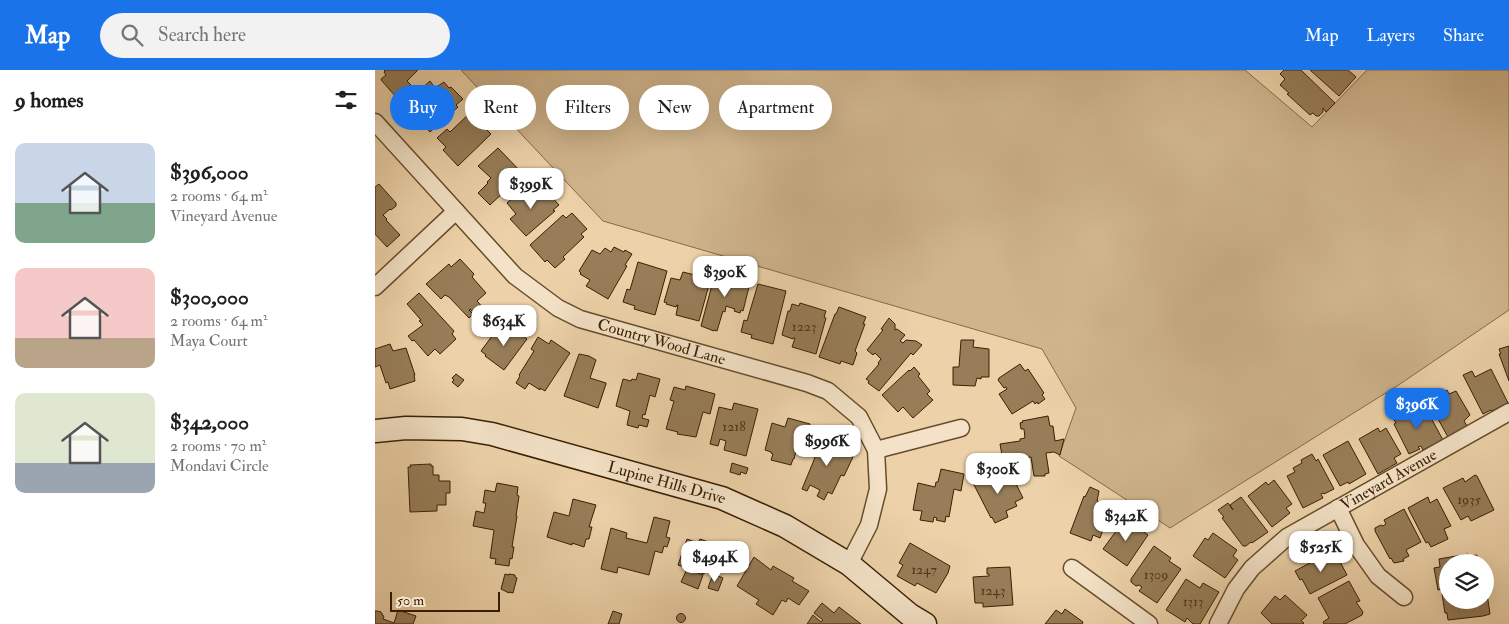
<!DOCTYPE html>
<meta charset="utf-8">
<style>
:root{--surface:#fff;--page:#f2f2f2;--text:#202124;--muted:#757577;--accent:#1a73e8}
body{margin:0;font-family:"IM FELL Double Pica",serif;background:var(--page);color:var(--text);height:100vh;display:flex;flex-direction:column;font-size:19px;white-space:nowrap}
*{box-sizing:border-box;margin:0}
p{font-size:16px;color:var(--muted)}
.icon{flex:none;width:28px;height:28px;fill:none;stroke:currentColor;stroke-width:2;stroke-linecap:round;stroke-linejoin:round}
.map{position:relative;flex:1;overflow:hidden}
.drawer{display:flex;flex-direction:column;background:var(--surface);width:375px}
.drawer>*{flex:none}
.guide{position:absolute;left:15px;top:15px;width:475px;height:45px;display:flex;gap:10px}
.fabs{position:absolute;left:1064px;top:484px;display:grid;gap:10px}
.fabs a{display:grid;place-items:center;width:55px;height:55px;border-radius:50%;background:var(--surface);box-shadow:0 5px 20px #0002;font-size:25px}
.scale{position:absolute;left:15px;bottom:12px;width:110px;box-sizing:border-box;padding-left:5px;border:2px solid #3a2001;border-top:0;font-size:14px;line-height:18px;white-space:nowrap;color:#3a2001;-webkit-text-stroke:4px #f3e2c7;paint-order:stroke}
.price{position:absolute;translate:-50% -42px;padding:0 11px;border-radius:10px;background:#fff;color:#222;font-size:16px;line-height:32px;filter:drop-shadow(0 1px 2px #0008)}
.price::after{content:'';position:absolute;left:50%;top:30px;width:15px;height:11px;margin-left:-8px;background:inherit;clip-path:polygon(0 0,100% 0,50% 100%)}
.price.active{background:var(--accent);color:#fff}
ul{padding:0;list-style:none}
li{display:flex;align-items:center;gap:15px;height:125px;padding:0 15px}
li span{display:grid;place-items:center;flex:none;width:140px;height:100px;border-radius:10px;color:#555}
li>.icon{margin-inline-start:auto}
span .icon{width:60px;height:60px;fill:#fffc;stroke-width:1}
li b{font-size:21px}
h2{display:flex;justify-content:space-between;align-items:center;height:60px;padding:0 15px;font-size:21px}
.pill{padding:0 18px;border-radius:22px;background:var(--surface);box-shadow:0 5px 20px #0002;font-size:18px;line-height:45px}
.pill.active{background:var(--accent);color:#fff}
header{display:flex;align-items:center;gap:30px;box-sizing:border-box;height:70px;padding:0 25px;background:var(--accent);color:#fff}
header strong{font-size:24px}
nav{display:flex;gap:28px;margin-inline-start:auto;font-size:18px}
.search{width:350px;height:45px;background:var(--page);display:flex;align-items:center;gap:12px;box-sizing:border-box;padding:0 18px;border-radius:28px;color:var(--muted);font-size:19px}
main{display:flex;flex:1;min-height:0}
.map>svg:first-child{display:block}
.green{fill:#cfb48c;stroke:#846a46}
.building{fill:#977d58;stroke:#3a2001}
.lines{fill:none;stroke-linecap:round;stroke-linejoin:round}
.street-casing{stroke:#674c2b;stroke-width:19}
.secondary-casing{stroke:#3a2001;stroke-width:25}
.street{stroke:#f3e2c7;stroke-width:16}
.secondary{stroke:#f3e2c7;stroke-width:22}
.labels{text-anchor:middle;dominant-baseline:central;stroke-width:4;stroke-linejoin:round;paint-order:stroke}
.number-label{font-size:14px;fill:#513717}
.street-label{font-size:16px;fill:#3a2001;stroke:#f3e2c7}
</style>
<header>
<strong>Map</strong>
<div class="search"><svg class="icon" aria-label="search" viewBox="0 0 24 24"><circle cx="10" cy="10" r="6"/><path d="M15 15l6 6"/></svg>Search here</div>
<nav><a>Map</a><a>Layers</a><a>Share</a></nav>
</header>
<main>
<section class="drawer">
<h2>9 homes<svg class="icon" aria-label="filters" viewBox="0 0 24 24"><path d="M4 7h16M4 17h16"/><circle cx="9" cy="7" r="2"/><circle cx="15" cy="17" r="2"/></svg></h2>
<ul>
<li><span style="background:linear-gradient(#c9d6e8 60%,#7fa58c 0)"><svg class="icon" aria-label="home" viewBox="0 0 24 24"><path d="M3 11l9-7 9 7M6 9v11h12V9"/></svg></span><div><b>$396,000</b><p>2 rooms · 64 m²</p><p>Vineyard Avenue</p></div></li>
<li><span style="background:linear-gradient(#f6c9c9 70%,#b9a48a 0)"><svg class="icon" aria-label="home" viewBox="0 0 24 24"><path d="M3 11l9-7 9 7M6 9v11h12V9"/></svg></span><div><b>$300,000</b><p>2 rooms · 64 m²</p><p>Maya Court</p></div></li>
<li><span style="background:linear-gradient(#dfe7d0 70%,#9aa5b1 0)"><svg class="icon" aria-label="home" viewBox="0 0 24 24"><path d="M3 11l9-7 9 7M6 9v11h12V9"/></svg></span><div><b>$342,000</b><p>2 rooms · 70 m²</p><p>Mondavi Circle</p></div></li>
</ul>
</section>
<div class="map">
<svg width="1134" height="554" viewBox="0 0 1134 554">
<rect width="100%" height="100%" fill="#edd2a9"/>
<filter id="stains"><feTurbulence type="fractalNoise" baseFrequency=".004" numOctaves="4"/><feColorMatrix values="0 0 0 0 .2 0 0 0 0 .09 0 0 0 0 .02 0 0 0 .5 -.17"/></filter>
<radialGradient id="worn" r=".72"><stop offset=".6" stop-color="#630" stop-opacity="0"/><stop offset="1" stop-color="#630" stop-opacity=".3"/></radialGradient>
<!-- green -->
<path class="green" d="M 86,0 L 870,0 L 937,57 L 992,0 L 1134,0 L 1134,240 L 1025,314 L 795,458 L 684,386 L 701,338 L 667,279 L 228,151 Z"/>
<!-- building -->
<path class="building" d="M 9,0 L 43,0 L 32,11 L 36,15 L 22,28 L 7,11 L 6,9 L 11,5 L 9,2 L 10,1 Z
M 909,0 L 926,0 L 960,33 L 951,42 L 948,38 L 948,42 L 944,46 L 941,46 L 938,43 L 935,45 L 912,24 L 914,23 L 905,15 L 910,9 L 905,4 Z
M 935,0 L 973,0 L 981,7 L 964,26 Z
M 55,11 L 60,18 L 69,12 L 74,18 L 76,17 L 88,29 L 81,35 L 83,37 L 55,62 L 39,46 L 45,41 L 35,29 Z
M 96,42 L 113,59 L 112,60 L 116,64 L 83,96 L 68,80 L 71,77 L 62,68 L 72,59 L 75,62 Z
M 123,78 L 148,104 L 115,135 L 103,123 L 113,113 L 112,112 L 116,108 L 103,96 Z
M 4,114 L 21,133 L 21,136 L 16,140 L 15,139 L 8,145 L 12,149 L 11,150 L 25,165 L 12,177 L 0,164 L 0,117 Z
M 151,116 L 157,122 L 160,119 L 168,129 L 174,124 L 184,135 L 178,140 L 180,141 L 151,166 L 135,149 L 141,144 L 132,133 Z
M 197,143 L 212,159 L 206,164 L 209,167 L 188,187 L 190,189 L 180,198 L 172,190 L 170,192 L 155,175 L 188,145 L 191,148 Z
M 239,177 L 249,182 L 250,180 L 257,184 L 250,195 L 252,196 L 233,229 L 211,216 L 215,210 L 205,204 L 206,203 L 204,201 L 217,180 L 225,184 L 230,178 L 236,182 Z
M 85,189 L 99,204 L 97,207 L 111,223 L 102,231 L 110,240 L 102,247 L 95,239 L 94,240 L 98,244 L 94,248 L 74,227 L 70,225 L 66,229 L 51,214 L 74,194 L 76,197 Z
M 263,192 L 292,201 L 280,245 L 259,239 L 260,236 L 248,232 L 252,219 L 255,220 Z
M 341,200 L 376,209 L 368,241 L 366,240 L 365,243 L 359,241 L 360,239 L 351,236 L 350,242 L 348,241 L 342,261 L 339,260 L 339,261 L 326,256 Z
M 308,202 L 320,205 L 319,211 L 334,215 L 324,251 L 301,245 L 303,235 L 302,235 L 301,237 L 291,234 L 292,233 L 289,232 L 296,208 L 305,210 Z
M 383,214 L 411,221 L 398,274 L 376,268 L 377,265 L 366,262 L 369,250 L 372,251 Z
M 44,223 L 79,261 L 77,264 L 81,269 L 65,284 L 60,279 L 53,286 L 39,270 L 37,271 L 33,266 L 48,255 L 44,251 L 46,250 L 32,234 Z
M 425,233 L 451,241 L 449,247 L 451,248 L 441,284 L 417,277 L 420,268 L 418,268 L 418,269 L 407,265 L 413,241 L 415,241 L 417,234 L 424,236 Z
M 464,237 L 491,247 L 488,254 L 490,254 L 480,281 L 482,283 L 478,295 L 466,291 L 465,294 L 444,287 L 460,244 L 461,244 Z
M 514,248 L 520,254 L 520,260 L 522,259 L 530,265 L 525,271 L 528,273 L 531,270 L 541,271 L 547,275 L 538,285 L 536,283 L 504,321 L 493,313 L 494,311 L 491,309 L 504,294 L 503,293 L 506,289 L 500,283 L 498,285 L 492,280 L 508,260 L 506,259 Z
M 123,258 L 132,265 L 138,258 L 152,269 L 129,300 L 110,286 L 111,285 L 106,281 Z
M 163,267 L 174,274 L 176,270 L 195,283 L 170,321 L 165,318 L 165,320 L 154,313 L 150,319 L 141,313 L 145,306 L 144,305 L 159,281 L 156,279 Z
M 586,270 L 599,270 L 598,277 L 614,279 L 614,307 L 606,307 L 606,309 L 602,308 L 600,316 L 578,315 L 578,297 L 584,297 Z
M 15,274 L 18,281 L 31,278 L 40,305 L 39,305 L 40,311 L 15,319 L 13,312 L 11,313 L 5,295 L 0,297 L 0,279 Z
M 1134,276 L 1134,311 L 1124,284 L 1126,284 L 1124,279 Z
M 204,284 L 214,286 L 221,290 L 215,308 L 231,313 L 231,314 L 223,338 L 189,326 Z
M 645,294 L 650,301 L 653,299 L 669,323 L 667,325 L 670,329 L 663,334 L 662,332 L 660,334 L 658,331 L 637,344 L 624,324 L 632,319 L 631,317 L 629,318 L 623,310 L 624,308 Z
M 539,297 L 545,304 L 543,306 L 555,321 L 552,324 L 558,330 L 538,348 L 528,337 L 523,342 L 507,325 L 534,300 L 535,301 Z
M 1116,299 L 1133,333 L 1117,341 L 1116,340 L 1108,344 L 1088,305 L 1097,301 L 1100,307 Z
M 263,303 L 285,309 L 280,327 L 275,325 L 270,345 L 268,344 L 267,348 L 274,350 L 272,357 L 264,355 L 263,358 L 252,355 L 255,341 L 241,336 L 248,309 L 256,311 L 257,309 L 261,310 Z
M 81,304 L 89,310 L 83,317 L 77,312 L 79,310 L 77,308 Z
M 311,316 L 340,324 L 335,344 L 328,342 L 321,367 L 302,364 L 303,362 L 291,359 L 299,331 L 295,330 L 299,317 L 310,320 Z
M 1072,320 L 1074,324 L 1081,321 L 1095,345 L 1089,351 L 1092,356 L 1073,367 L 1053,331 Z
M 359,333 L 383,339 L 371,386 L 349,380 L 351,371 L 345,369 L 343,376 L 335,374 L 344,337 L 357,340 Z
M 1050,337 L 1068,370 L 1048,380 L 1046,376 L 1043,377 L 1045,379 L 1034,384 L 1019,354 L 1021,353 L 1018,348 L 1036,338 L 1039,343 Z
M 673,346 L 675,356 L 678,356 L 680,371 L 689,369 L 685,385 L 679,382 L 671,383 L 674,403 L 670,404 L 670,406 L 659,406 L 656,387 L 628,391 L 625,374 L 645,371 L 645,369 L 650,368 L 649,359 L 646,359 L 645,353 L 648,352 L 647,351 Z
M 413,348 L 435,354 L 430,372 L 424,370 L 419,389 L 418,389 L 416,395 L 396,390 L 398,384 L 396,383 L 396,382 L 390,380 L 397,353 L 410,357 Z
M 1003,358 L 1005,362 L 1011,358 L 1026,384 L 1019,388 L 1022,393 L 1003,404 L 984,369 Z
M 442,366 L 469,378 L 467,381 L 478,387 L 469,406 L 466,405 L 457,424 L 453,422 L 449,430 L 442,426 L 445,420 L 435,415 L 432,421 L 427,419 L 439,390 L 440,387 L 433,384 Z
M 973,371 L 991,404 L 974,414 L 973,412 L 965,416 L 948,385 Z
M 937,384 L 941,391 L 943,389 L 959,419 L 949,424 L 948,423 L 946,424 L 948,428 L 928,438 L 912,406 L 920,402 L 918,398 L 927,393 L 926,390 Z
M 357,393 L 373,398 L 371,404 L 366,402 L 365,405 L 355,402 Z
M 56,394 L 56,396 L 58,396 L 58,405 L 64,405 L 64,411 L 75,411 L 75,423 L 71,423 L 71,435 L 62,435 L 62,441 L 35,442 L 33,397 L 36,397 L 35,395 Z
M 566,399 L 589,404 L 586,421 L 579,419 L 574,447 L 571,446 L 570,452 L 561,450 L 562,448 L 559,447 L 558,452 L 545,450 L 547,441 L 538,440 L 543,413 L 560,417 L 561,412 L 563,412 Z
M 621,402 L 624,409 L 622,410 L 624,413 L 627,409 L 637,406 L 648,428 L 640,432 L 642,436 L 631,441 L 633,447 L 620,453 L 617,447 L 616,448 L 598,413 Z
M 1100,405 L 1102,406 L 1119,440 L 1096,451 L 1093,446 L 1086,450 L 1068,418 L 1088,408 L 1090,412 Z
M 899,410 L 917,434 L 911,438 L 915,443 L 897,457 L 873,426 L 891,412 L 893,415 Z
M 122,413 L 143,417 L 142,425 L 144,426 L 141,446 L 142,446 L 137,477 L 139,477 L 137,489 L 135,488 L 134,496 L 120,494 L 121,489 L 115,488 L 119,460 L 98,456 L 101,441 L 109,443 L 111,433 L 108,433 L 110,420 L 120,422 Z
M 715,417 L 724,421 L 722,431 L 730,434 L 728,437 L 736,439 L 725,468 L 718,465 L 716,471 L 695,463 L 709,426 L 710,427 Z
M 866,427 L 893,462 L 877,473 L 876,472 L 871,476 L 868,476 L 847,448 L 849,447 L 843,440 L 853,433 L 858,440 L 855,435 Z
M 1053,427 L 1055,433 L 1062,429 L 1076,456 L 1069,459 L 1073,469 L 1056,477 L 1053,472 L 1051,473 L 1033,438 Z
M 198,429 L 221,435 L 214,457 L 217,457 L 214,469 L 211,469 L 209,477 L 197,473 L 197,475 L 172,467 L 179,442 L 194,446 Z
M 1029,439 L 1046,472 L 1031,480 L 1034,486 L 1028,489 L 1029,491 L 1019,493 L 1016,488 L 1015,489 L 1000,461 L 1000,458 L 1006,455 L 1008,456 L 1011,454 L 1009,450 Z
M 279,447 L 295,451 L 291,467 L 295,468 L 292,477 L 289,476 L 287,483 L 280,481 L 274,505 L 243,497 L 242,503 L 226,499 L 236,458 L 252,463 L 251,468 L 272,473 Z
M 750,449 L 773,465 L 752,496 L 728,479 Z
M 838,463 L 862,480 L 858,486 L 863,490 L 850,508 L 818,486 L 830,468 L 833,470 Z
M 312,469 L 323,473 L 325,469 L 359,481 L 352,501 L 333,494 L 329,504 L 303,495 Z
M 535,473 L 575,496 L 573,503 L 561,523 L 542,513 L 540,516 L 522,506 L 528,495 L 524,493 Z
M 779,476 L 796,488 L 794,491 L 806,499 L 782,533 L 764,521 L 767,517 L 764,515 L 761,516 L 756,512 L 756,509 Z
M 957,481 L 961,489 L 963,488 L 972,505 L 935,524 L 927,509 L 925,510 L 920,501 Z
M 1093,484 L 1094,486 L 1102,485 L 1103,492 L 1072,492 L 1072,518 L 1063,520 L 1059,498 L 1065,497 L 1064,489 Z
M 379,487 L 396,500 L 398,496 L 419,508 L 417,511 L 434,521 L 424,535 L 413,528 L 411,532 L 407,530 L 398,545 L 381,534 L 384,530 L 362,516 Z
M 635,497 L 638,535 L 608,537 L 608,533 L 600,533 L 598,507 L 614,506 L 614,504 L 612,504 L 612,498 Z
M 312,499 L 328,505 L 323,519 L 306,512 Z
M 130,504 L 134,505 L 134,504 L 140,505 L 140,507 L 142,508 L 138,523 L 134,522 L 134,523 L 126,519 Z
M 338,504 L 348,508 L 343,521 L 333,518 Z
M 811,509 L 825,518 L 828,513 L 844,522 L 825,554 L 818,554 L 812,548 L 810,552 L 791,540 Z
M 974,511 L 985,531 L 981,532 L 988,542 L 987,545 L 970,554 L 949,554 L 948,552 L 954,548 L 943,528 Z
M 1111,517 L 1115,544 L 1108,546 L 1073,550 L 1072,543 L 1070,543 L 1067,524 L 1072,523 L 1072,530 L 1110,530 Z
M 910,525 L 932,545 L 926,551 L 929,553 L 928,554 L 897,554 L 886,543 L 900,526 L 905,530 Z
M 447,533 L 459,543 L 464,537 L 486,554 L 432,554 L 438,545 L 446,552 L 448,550 L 439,543 Z
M 690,539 L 708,552 L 707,554 L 670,554 L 681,540 L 687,544 Z
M 23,540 L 41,546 L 38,554 L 0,554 L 0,541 L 2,541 L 6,542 L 9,547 L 8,549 L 19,553 Z
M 238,541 L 247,544 L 244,554 L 233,554 Z
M301.5 548a4.5 4.5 0 1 1 9 0a4.5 4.5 0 1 1-9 0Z"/>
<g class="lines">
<defs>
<g id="street">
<path id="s1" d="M 0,52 L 140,206 L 183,238 L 205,249 L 432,313 L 453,321 L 484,347 L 501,380 L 503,419 L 494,455 L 474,494"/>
<path d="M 0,217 L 81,141"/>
<path d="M 501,380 L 586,358"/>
<path d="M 963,438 L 981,475 L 1003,506 L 1029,527"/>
<path d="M 697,498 L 774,554"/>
<path id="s2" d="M 843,554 L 861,519 L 877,498 L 912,467 L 1134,342"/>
</g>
<g id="secondary">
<path id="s3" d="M 0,361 L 31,358 L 87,359 L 117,364 L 347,428 L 410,456 L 474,494 L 535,545 L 550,554"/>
</g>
</defs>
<!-- street casing -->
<use href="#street" class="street-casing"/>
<!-- secondary casing -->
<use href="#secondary" class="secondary-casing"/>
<!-- street -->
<use href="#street" class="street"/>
<!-- secondary -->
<use href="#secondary" class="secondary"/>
</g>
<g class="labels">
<!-- number labels -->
<g class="number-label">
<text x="429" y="256">1223</text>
<text x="359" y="356">1218</text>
<text x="1094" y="429">1935</text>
<text x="549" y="499">1247</text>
<text x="781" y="504">1309</text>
<text x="618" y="520">1243</text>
<text x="818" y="531">1313</text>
</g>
<!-- street labels -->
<g class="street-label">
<text stroke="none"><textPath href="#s1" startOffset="371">Country Wood Lane</textPath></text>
<text stroke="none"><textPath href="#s2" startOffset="229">Vineyard Avenue</textPath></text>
<text stroke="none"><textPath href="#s3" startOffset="299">Lupine Hills Drive</textPath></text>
</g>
</g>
<rect width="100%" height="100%" filter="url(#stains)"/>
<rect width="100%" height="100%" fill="url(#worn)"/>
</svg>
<div class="fabs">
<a><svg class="icon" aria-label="layers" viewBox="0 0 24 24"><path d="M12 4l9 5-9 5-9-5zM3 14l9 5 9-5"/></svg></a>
</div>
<div class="scale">50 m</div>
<b class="price" style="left:156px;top:140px">$399K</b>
<b class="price" style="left:350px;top:228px">$390K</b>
<b class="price" style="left:129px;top:277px">$634K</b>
<b class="price active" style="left:1042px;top:360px">$396K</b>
<b class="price" style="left:452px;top:397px">$996K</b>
<b class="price" style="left:623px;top:425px">$300K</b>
<b class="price" style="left:751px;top:472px">$342K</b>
<b class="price" style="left:946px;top:503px">$525K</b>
<b class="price" style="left:340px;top:513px">$494K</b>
<div class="guide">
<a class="pill active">Buy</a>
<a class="pill">Rent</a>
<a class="pill">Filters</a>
<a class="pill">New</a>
<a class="pill">Apartment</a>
</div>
</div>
</main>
